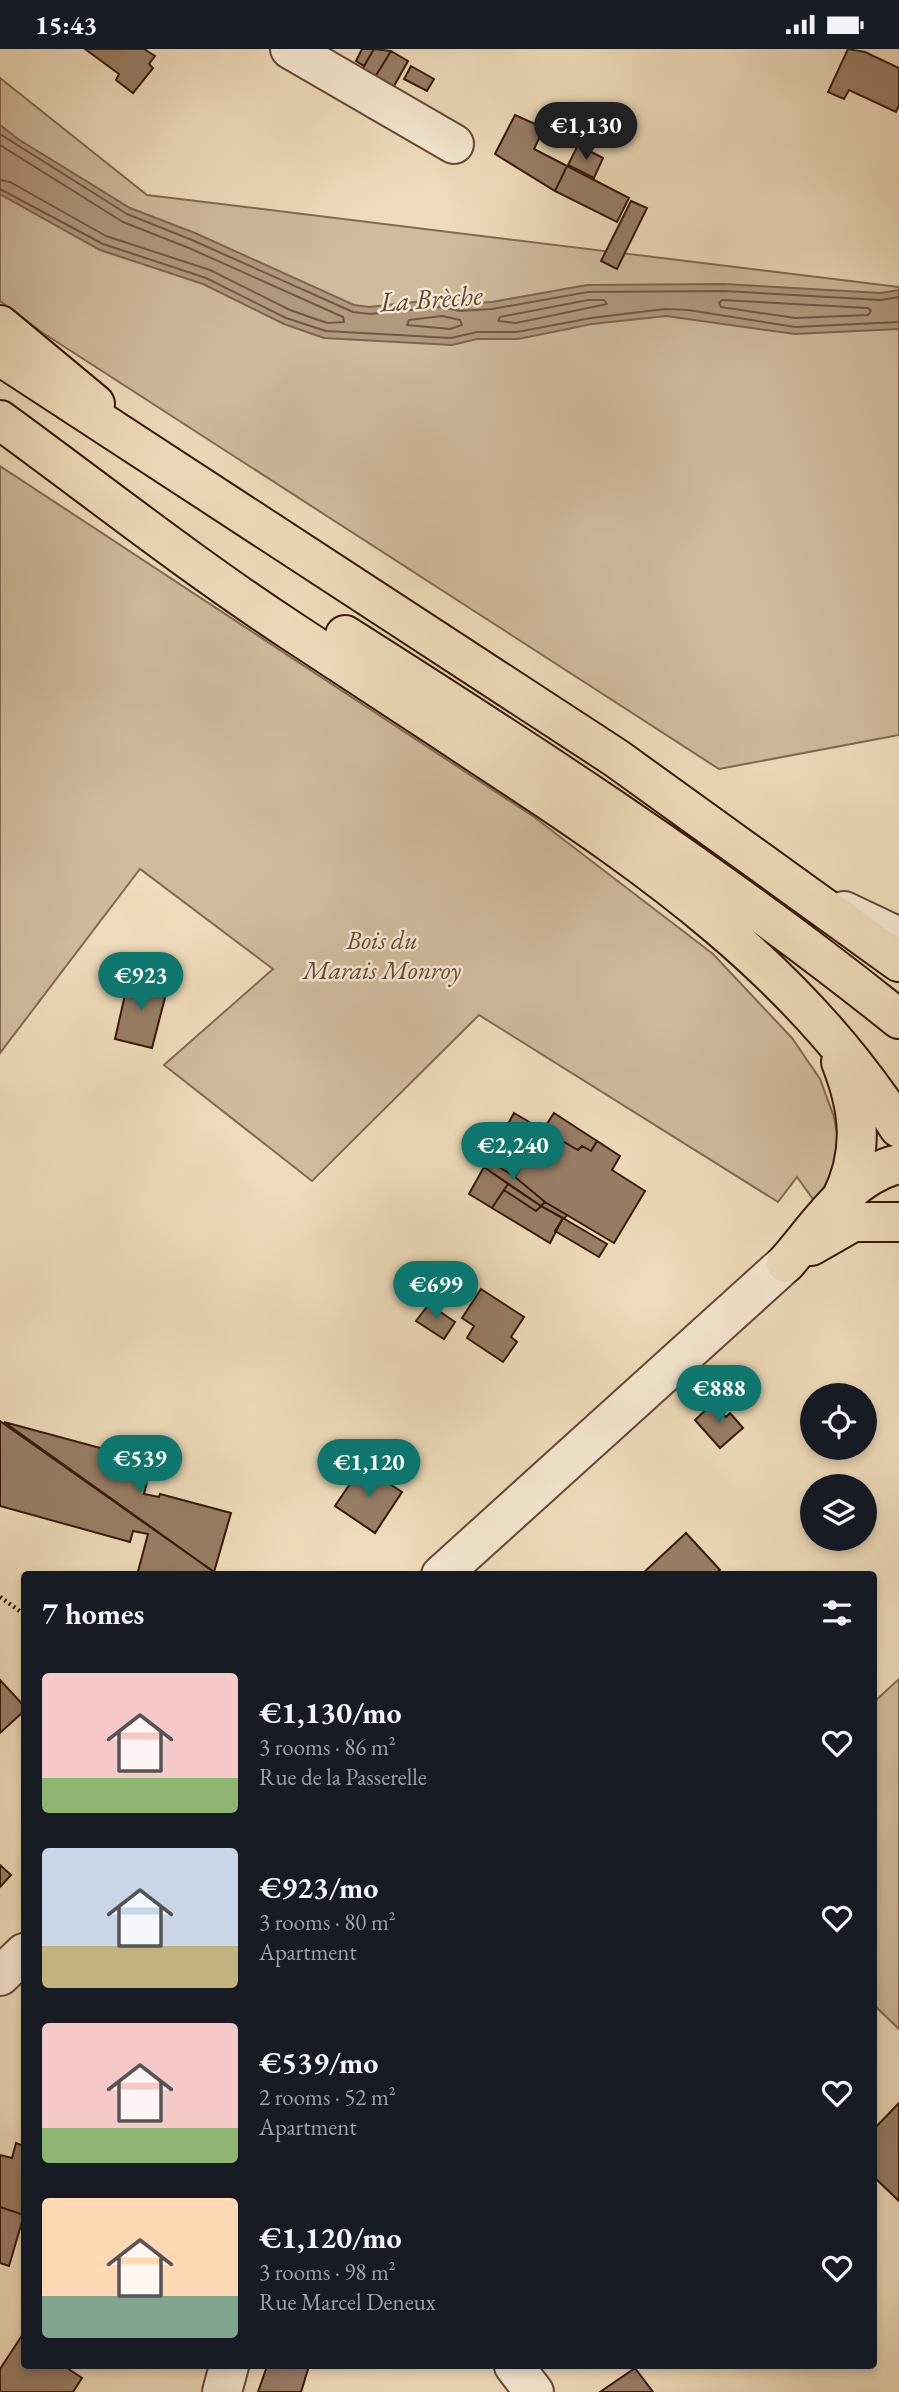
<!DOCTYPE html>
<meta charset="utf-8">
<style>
:root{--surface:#171b24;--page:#20242c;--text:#f1f3f6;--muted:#9ea1a6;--accent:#0f766e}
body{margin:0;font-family:"EB Garamond",serif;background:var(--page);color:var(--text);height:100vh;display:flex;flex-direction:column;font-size:26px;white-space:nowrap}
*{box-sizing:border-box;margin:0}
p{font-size:23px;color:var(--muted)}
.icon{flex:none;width:38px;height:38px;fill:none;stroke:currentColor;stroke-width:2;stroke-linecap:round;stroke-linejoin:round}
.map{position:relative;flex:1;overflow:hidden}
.sheet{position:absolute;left:21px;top:1522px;width:856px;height:798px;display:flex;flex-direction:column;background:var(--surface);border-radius:7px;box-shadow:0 4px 10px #0003}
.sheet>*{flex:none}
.controls{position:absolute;left:800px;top:1334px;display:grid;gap:14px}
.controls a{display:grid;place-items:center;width:77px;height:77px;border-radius:50%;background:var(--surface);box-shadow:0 4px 10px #0003;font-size:35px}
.price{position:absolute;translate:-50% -60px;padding:0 16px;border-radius:24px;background:var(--accent);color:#fff;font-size:23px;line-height:46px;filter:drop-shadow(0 2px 4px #0008)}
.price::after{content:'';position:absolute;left:50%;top:42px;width:21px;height:16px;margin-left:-10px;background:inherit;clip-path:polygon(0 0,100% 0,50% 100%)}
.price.active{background:#222;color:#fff}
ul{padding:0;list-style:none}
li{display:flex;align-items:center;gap:21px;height:175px;padding:0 21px}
li span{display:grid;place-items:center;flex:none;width:196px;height:140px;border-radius:7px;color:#555}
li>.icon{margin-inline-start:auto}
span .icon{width:84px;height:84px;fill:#fffc;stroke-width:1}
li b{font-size:30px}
h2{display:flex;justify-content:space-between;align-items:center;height:84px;padding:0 21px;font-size:30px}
.status{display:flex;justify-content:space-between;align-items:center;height:49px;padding:0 35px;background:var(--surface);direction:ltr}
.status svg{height:19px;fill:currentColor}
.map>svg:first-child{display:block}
.green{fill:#d0bb9c;stroke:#846a53;stroke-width:2}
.water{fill:#b1997e;stroke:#816550;stroke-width:2}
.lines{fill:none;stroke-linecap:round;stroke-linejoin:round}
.shore{stroke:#755844;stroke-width:2}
.building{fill:#987e66;stroke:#39180a;stroke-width:2}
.minor-casing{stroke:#664936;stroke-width:42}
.major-casing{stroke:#39180a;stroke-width:42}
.highway-casing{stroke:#39180a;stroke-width:42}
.path{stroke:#39180a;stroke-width:4.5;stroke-dasharray:2 3.5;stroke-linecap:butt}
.minor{stroke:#f5e8d2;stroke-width:38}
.major{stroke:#efdcba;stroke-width:38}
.highway{stroke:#efdcba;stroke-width:38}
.labels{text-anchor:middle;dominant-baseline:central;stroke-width:5;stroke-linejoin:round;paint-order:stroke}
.park-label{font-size:26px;font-style:italic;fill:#664936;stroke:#f5e8d2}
.water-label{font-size:28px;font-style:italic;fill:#634533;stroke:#f5e8d2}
</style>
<div class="status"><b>15:43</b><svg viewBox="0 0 49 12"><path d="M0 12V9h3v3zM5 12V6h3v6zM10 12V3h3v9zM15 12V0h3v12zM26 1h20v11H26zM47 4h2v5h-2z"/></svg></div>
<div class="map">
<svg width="899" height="2343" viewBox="0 0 899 2343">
<rect width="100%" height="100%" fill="#efdcba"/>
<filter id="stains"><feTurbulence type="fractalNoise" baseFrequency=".00286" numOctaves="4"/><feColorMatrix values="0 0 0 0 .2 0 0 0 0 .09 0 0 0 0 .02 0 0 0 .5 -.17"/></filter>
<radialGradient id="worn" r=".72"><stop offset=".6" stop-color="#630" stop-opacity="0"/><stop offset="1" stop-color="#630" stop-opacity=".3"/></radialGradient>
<!-- green -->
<path class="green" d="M 0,29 L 147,146 L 899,238 L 899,686 L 719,720 L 40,282 L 0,252 Z
M 0,417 L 534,768 L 713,905 L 792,989 L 820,1030 L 834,1068 L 838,1091 L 837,1117 L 815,1153 L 797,1128 L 778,1153 L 479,966 L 312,1132 L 164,1016 L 273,920 L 140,820 L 0,1004 Z
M 899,1630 L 899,1980 L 873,1955 L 873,1654 Z"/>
<!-- water -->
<path class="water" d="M 0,76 L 18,90 L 130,159 L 195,184 L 354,256 L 369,258 L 442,250 L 461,255 L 492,253 L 587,236 L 724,235 L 881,244 L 899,241 L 899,280 L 795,285 L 666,267 L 592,275 L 518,290 L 477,290 L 452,296 L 324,289 L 284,275 L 203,235 L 100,201 L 0,145 Z"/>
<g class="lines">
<!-- shore -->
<path class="shore" d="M 0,85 L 127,165 L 192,191 L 353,263 L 370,265 L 442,258 L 460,262 L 492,260 L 588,243 L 724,242 L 880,251 L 899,248
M 0,96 L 123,173 L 189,199 L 343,268 L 344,273 L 327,274 L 290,261 L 210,221 L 106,187 L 10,133 L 0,131
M 0,140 L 103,195 L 206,229 L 286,269 L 326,282 L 451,289 L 477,283 L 517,283 L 591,269 L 665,260 L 688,261 L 795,278 L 899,273
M 588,251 L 604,251 L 607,255 L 516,274 L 498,272 L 500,268 Z
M 722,251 L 868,259 L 871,262 L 868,266 L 795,269 L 721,258 L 719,254 Z
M 442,267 L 460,271 L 462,276 L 450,280 L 407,276 L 409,271 Z"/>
</g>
<!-- building -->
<path class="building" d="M 85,0 L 144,0 L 155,7 L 149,15 L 153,19 L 133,44 L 116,31 L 119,25 Z
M 362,0 L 374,0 L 364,17 L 356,12 Z
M 374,0 L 391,2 L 372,33 L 359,26 Z
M 848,0 L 865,3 L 899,19 L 899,56 L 896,63 L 849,41 L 844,50 L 828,43 Z
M 391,2 L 408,12 L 390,44 L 372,33 Z
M 411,17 L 434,30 L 427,42 L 404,30 Z
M 515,66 L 544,79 L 534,100 L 567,117 L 555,142 L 495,105 Z
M 578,96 L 603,109 L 594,129 L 568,116 Z
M 567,117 L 629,149 L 617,173 L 555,142 Z
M 631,152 L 647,159 L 617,220 L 601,212 Z
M 129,928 L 168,937 L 152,999 L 115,990 Z
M 514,1064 L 543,1081 L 515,1128 L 488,1111 Z
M 554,1064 L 597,1092 L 591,1102 L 582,1097 L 578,1101 L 543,1081 Z
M 543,1081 L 578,1101 L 582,1097 L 591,1102 L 597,1092 L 620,1107 L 612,1121 L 645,1142 L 614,1194 L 545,1153 L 515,1128 Z
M 488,1111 L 515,1128 L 545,1153 L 541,1157 L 484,1118 Z
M 484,1118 L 508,1135 L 492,1159 L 469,1145 Z
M 508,1135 L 541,1157 L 536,1162 L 504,1141 Z
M 504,1141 L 536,1162 L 541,1157 L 563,1169 L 550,1194 L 492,1159 Z
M 545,1153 L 567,1166 L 564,1170 L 541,1157 Z
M 563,1169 L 607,1195 L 599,1208 L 555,1182 Z
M 481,1240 L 524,1268 L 511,1288 L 517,1293 L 503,1313 L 467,1289 L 474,1277 L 462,1269 Z
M 429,1255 L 455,1273 L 444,1290 L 416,1272 Z
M 713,1354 L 726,1368 L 730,1364 L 743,1379 L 720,1399 L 695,1371 Z
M 0,1372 L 214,1523 L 213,1526 L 137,1526 L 148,1485 L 133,1482 L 130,1493 L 0,1457 Z
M 4,1373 L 152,1413 L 144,1445 L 159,1448 L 160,1445 L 231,1464 L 214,1523 Z
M 362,1417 L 402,1443 L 375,1484 L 335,1457 Z
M 686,1484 L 720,1521 L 714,1526 L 641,1526 Z
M 0,1631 L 24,1657 L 24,1662 L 0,1684 Z
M 0,1816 L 11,1826 L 0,1838 Z
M 899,2054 L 899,2152 L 873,2127 L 873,2081 Z
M 16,2094 L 24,2097 L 24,2166 L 0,2158 L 0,2106 L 12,2109 Z
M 0,2158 L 24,2166 L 9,2217 L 0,2214 Z
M 21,2288 L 24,2291 L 24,2317 L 64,2317 L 82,2329 L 73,2343 L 0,2343 L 0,2320 Z
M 267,2317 L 309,2317 L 301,2343 L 258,2343 Z
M 635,2319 L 653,2343 L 600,2343 Z"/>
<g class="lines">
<defs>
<path id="minor" d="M 290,0 L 454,95
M 844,862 L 899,888
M 441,1526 L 786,1214
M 0,1927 L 24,1904
M 514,2317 L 534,2343
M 222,2343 L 229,2317"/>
<path id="major" d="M 0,276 L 95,355"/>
<path id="highway" d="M 0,307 L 616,709 L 899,913
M 0,371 C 96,441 191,516 290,581 C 360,627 429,672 498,718 C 650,817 800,923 899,1079
M 345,586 C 534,706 724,829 899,970
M 841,1150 C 864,1104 860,1061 841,1013
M 811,1197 L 853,1173 L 899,1173
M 786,1214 C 818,1178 849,1126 899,1115"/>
</defs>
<!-- minor casing -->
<use href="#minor" class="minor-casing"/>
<!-- major casing -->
<use href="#major" class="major-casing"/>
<!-- highway casing -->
<use href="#highway" class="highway-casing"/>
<!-- path -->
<path class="path" d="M 0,1548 L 24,1565"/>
<!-- minor -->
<use href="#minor" class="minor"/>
<!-- major -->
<use href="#major" class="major"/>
<!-- highway -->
<use href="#highway" class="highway"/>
</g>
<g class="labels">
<!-- park labels -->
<g class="park-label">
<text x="382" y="891">Bois du<tspan x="382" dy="30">Marais Monroy</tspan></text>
</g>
<!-- water labels -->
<g class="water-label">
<text transform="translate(431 249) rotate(-4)">La Brèche</text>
</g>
</g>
<rect width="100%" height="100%" filter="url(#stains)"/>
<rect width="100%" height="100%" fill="url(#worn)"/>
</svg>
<div class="controls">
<a><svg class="icon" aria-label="locate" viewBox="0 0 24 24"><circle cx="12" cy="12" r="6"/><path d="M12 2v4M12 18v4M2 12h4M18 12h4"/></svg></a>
<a><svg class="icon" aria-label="layers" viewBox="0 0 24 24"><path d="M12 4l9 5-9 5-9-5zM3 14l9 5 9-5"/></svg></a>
</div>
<b class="price active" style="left:586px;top:113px">€1,130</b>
<b class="price" style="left:141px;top:963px">€923</b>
<b class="price" style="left:513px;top:1133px">€2,240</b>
<b class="price" style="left:436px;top:1272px">€699</b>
<b class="price" style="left:719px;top:1376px">€888</b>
<b class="price" style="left:140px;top:1446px">€539</b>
<b class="price" style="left:369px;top:1450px">€1,120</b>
<section class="sheet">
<h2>7 homes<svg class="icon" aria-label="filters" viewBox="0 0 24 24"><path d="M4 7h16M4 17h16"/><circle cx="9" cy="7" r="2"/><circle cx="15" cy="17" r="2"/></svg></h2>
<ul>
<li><span style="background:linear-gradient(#f6c9c9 75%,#8fb573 0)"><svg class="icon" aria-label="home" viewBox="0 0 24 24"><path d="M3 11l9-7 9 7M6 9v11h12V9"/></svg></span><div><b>€1,130/mo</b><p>3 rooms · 86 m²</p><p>Rue de la Passerelle</p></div><svg class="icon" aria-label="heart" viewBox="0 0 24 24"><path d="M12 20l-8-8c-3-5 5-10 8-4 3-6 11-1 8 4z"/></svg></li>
<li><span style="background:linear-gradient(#c9d6e8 70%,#c2b280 0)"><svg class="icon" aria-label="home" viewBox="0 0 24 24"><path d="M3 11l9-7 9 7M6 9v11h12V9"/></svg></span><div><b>€923/mo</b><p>3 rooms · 80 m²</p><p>Apartment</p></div><svg class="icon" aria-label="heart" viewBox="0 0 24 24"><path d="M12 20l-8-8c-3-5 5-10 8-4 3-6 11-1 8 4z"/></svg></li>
<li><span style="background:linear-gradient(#f6c9c9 75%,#8fb573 0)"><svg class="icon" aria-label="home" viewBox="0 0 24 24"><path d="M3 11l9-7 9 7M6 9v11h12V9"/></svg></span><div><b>€539/mo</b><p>2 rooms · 52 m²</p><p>Apartment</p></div><svg class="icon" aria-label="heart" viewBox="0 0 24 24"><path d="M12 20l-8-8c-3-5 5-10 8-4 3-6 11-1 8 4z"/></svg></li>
<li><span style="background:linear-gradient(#ffd9b3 70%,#7fa58c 0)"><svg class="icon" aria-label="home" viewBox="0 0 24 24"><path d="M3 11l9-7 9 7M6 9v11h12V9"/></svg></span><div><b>€1,120/mo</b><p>3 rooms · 98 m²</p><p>Rue Marcel Deneux</p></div><svg class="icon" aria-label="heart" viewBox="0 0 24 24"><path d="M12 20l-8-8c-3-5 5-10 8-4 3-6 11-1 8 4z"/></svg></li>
</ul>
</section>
</div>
